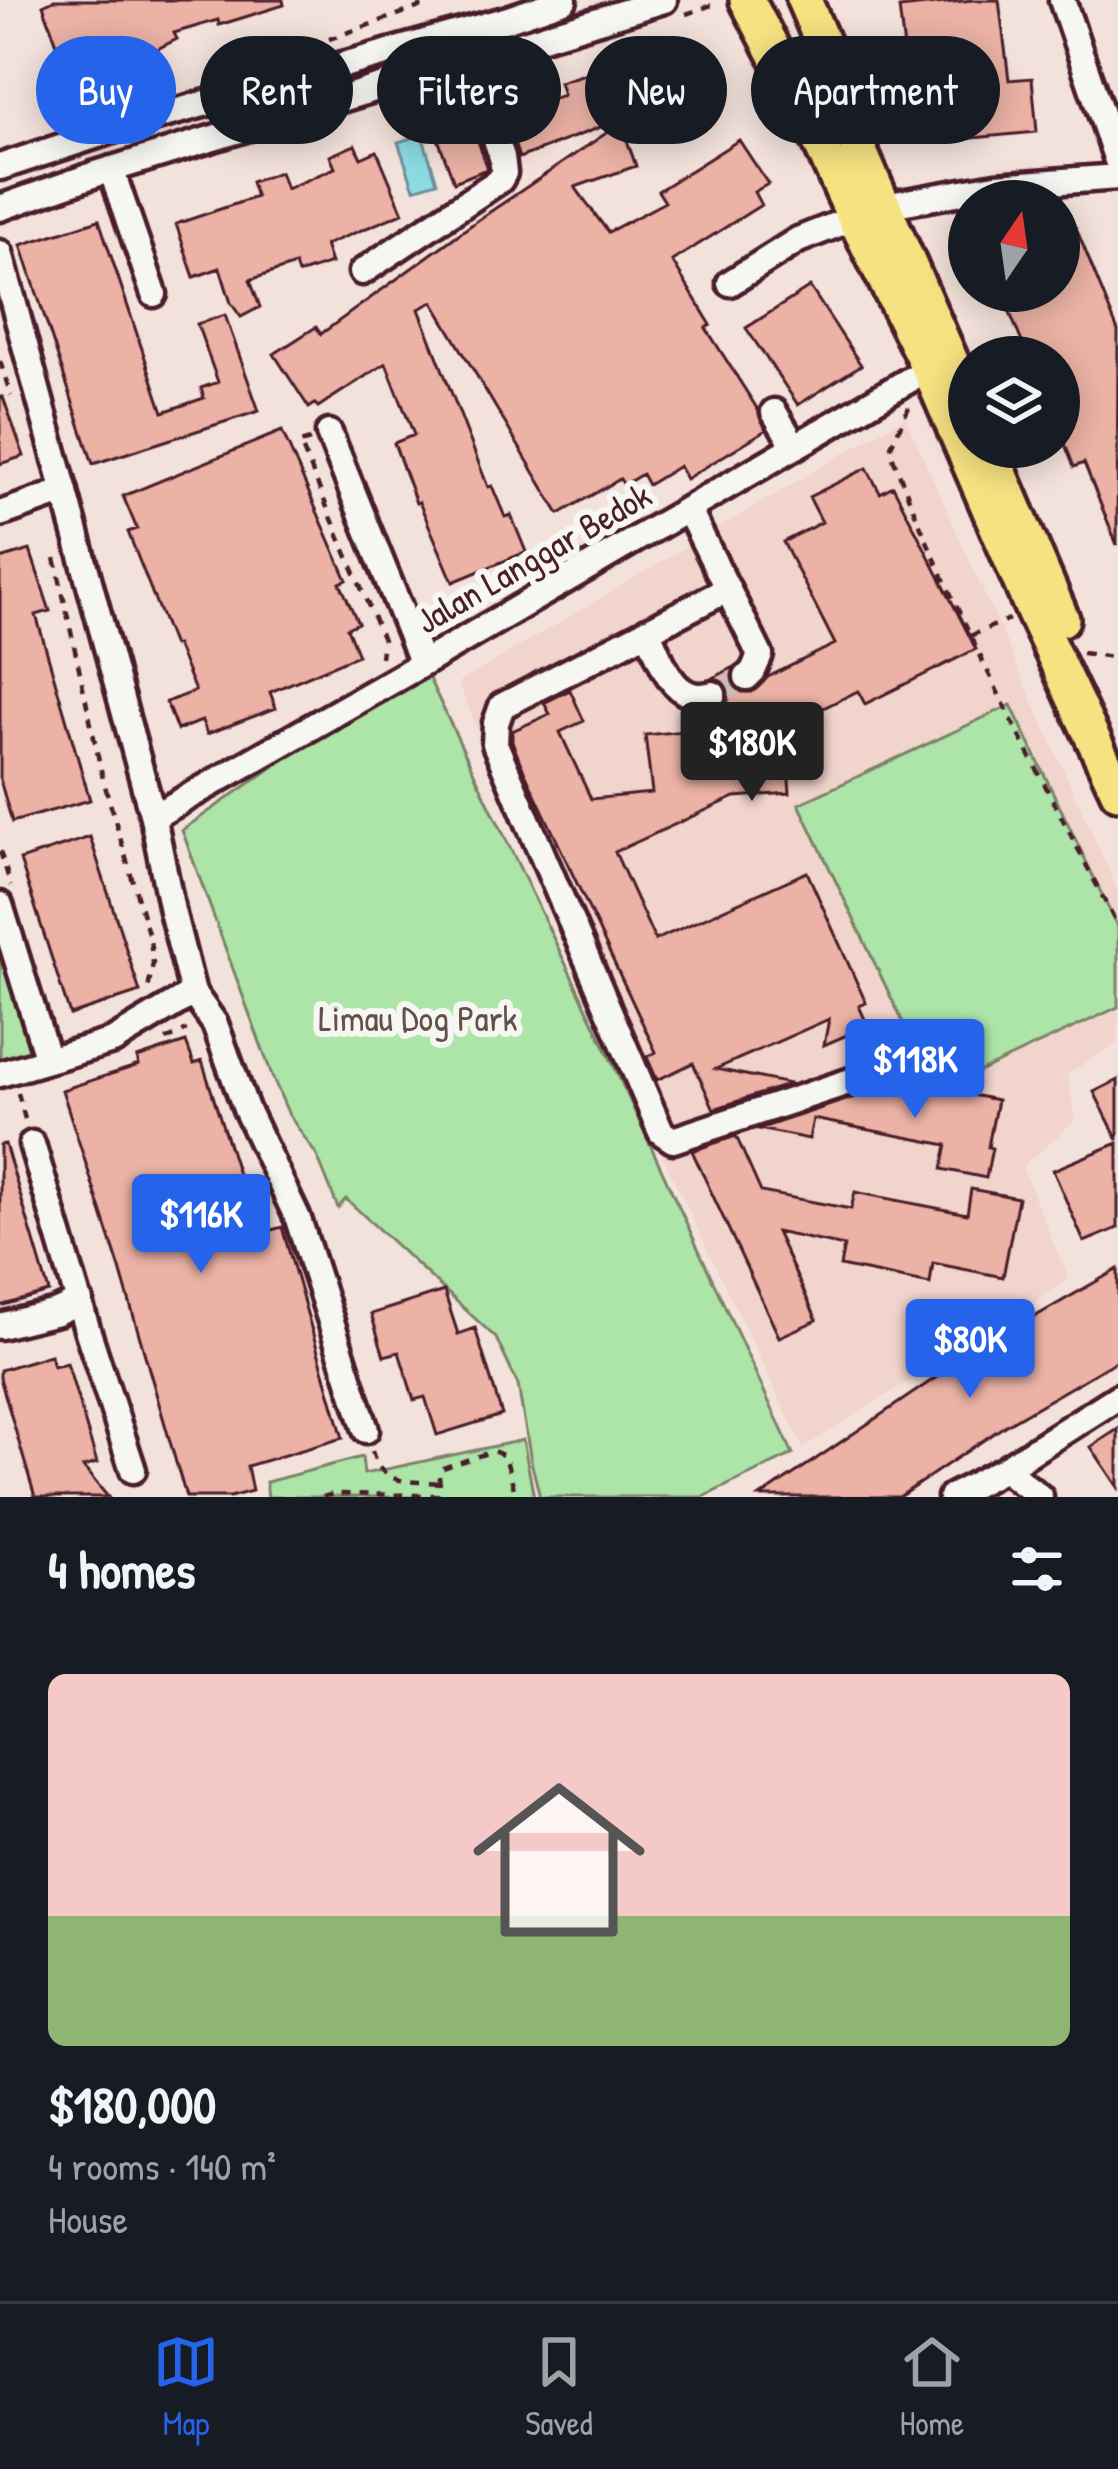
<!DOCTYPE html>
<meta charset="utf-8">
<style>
:root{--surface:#171b24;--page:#20242c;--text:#f1f3f6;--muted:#9ea1a6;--line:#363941;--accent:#2563eb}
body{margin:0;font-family:"Patrick Hand",sans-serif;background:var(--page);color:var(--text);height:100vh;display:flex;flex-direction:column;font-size:45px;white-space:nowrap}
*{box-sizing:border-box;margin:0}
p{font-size:39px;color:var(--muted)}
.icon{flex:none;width:66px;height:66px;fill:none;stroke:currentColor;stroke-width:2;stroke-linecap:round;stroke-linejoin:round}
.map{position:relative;height:1497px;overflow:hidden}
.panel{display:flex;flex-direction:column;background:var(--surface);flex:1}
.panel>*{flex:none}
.hud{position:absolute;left:36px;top:36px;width:1047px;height:108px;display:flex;gap:24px}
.needle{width:78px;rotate:13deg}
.fabs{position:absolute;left:948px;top:180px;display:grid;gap:24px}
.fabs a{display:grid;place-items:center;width:132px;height:132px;border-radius:50%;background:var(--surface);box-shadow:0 6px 30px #0003;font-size:60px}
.price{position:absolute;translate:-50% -102px;padding:0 27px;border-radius:12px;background:var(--accent);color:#fff;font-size:39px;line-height:78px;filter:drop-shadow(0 3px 6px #0008)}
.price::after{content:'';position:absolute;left:50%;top:72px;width:36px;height:27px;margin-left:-18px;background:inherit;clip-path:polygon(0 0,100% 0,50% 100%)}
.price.active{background:#222;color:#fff}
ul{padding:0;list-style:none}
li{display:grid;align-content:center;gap:24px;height:636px;padding:0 48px}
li+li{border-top:3px solid var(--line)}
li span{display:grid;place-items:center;height:372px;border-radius:18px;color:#555}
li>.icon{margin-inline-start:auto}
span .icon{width:216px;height:216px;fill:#fffc;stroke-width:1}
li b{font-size:51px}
h2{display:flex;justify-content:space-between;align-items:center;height:144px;padding:0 48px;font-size:51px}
.tag{padding:0 42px;border-radius:54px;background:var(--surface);box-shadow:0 6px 30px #0003;font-size:42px;line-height:108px}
.tag.active{background:var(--accent);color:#fff}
.menu{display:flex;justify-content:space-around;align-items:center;height:168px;border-top:3px solid var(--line);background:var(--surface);font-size:33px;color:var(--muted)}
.menu a{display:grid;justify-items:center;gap:6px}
.menu .active{color:var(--accent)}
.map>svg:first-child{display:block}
.built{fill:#f1d4cb}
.green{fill:#ade4a8;stroke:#7c826a;stroke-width:3}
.water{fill:#8adce1;stroke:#709098;stroke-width:3}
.building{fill:#ebb2a5;stroke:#4a1f2b;stroke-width:3}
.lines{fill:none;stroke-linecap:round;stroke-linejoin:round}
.minor-tunnel{stroke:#d1bbb8;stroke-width:24;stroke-dasharray:24 12;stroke-linecap:butt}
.minor-casing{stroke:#4a1f2b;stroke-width:33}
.major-casing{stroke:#4a1f2b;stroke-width:42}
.path{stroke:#4a1f2b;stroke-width:4.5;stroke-dasharray:9 9;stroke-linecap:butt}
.minor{stroke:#f6f6f2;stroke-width:24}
.major{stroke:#f7e281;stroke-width:33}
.labels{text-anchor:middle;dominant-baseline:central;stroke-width:12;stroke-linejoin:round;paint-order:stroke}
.street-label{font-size:36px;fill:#4a1f2b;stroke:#f6f6f2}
.park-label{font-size:36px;fill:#63504a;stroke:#f6f6f2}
</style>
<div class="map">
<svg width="1118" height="1497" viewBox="0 0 1118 1497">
<rect width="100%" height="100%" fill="#f3e2db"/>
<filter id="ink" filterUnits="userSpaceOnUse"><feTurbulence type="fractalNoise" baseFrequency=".00833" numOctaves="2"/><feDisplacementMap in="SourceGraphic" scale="24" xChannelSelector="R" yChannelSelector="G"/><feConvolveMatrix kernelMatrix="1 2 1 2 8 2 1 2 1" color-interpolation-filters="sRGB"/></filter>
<g filter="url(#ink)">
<!-- built -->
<path class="built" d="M 905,417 L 1118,891 L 1118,1043 L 1067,1074 L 1076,1120 L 1022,1167 L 1069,1280 L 803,1448 L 649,1128 L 458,683 Z"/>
<!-- green -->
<path class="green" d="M 422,664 L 594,1023 L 793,1454 L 703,1497 L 540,1497 L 531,1461 L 518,1385 L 496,1338 L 346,1199 L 338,1208 L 317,1156 L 289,1115 L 273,1078 L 182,830 Z
M 1011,705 L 1118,928 L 1118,1007 L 936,1092 L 799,804 Z
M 0,948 L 32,1053 L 0,1062 Z
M 523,1440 L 534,1497 L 268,1497 L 266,1482 L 362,1457 L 364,1474 Z"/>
<!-- water -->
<path class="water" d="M 422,135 L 437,182 L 414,189 L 398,142 Z"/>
<!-- building -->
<path class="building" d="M 54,0 L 283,0 L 284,5 L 219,25 L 218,20 L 174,33 L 177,39 L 125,65 L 123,62 L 112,66 L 111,64 L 61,73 L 54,52 L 59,50 L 43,5 Z
M 972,0 L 999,0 L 1009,80 L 1032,78 L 1037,132 L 930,142 L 923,63 L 906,65 L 899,8 Z
M 680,40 L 688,64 L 704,59 L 716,94 L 682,106 L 679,99 L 656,106 L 519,158 L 505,116 L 563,95 L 559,82 L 653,53 L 651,50 Z
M 465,99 L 487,169 L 454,182 L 428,112 Z
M 621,123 L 636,166 L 575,187 L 608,232 L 665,202 L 658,191 L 739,140 L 768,184 L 754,192 L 761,205 L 672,261 L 711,325 L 706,328 L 758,410 L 766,430 L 686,479 L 679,466 L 648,485 L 642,474 L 624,485 L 620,479 L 559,514 L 433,302 L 419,309 L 488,487 L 492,486 L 505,517 L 511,515 L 526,552 L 453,582 L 419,502 L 416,503 L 394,443 L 414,435 L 386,363 L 318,407 L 315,404 L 309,408 L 274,354 L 316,327 L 321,334 L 478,220 Z
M 355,145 L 361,158 L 377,151 L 403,213 L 325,245 L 331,263 L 298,274 L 295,265 L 250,280 L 260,307 L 241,317 L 231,303 L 220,268 L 194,277 L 176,224 L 256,197 L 251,182 L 280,172 L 286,189 L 335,168 L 330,156 Z
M 99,220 L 163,412 L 204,398 L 201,388 L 218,382 L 197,324 L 225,315 L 259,411 L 93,464 L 21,245 Z
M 1076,228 L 1118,331 L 1117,545 L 1084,463 L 1074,467 L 1059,429 L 1059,357 L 1028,357 L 1001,291 L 1059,291 L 1059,234 Z
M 810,287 L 861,365 L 798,405 L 746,328 Z
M 0,397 L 3,397 L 24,456 L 0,464 Z
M 282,431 L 347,580 L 340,583 L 358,623 L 347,628 L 358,655 L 270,692 L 276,708 L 207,734 L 202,721 L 177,730 L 166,702 L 195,691 L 176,645 L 173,646 L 128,532 L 137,529 L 123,496 Z
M 867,468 L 880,493 L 893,486 L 976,649 L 865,704 L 858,691 L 785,727 L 790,793 L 735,797 L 615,852 L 655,940 L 807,872 L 866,1003 L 859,1006 L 868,1026 L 824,1045 L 829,1019 L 716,1069 L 790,1084 L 714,1109 L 693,1063 L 657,1080 L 647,1057 L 656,1052 L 520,762 L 512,741 L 512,731 L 550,714 L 544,703 L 570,690 L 584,721 L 560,732 L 591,799 L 652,793 L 645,735 L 704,729 L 702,712 L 722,708 L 729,699 L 727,685 L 713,678 L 734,667 L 731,680 L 735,688 L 742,692 L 752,692 L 768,677 L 835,644 L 783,542 L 822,522 L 809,497 Z
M 30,550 L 50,611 L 36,615 L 90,800 L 12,822 L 0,780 L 0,559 Z
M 90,837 L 140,992 L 70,1015 L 20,860 Z
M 186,1042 L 194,1064 L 202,1061 L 257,1234 L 282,1227 L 343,1438 L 247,1466 L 252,1491 L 230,1497 L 186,1497 L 120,1269 L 62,1090 L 139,1065 L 137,1058 Z
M 897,1080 L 997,1100 L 988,1147 L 992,1148 L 986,1178 L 942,1169 L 947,1145 L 813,1119 L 809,1139 L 758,1129 L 889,1086 Z
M 1118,1080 L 1118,1140 L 1094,1092 Z
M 736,1136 L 761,1192 L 851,1209 L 855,1192 L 967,1214 L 971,1189 L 1018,1198 L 1003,1277 L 933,1263 L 930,1284 L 840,1266 L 844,1246 L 776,1232 L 817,1320 L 779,1337 L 692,1151 Z
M 1118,1143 L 1118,1228 L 1084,1242 L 1053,1170 Z
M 5,1144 L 49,1292 L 0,1306 L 0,1145 Z
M 1118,1269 L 1118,1360 L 1006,1425 L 899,1497 L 760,1497 L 975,1351 Z
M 444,1291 L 458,1334 L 475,1328 L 502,1415 L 437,1435 L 425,1397 L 414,1400 L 399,1352 L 384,1356 L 371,1314 Z
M 50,1355 L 53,1366 L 67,1363 L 97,1463 L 83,1467 L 108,1497 L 35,1497 L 0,1378 L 0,1370 Z
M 1118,1429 L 1118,1487 L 1091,1447 Z"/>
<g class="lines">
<!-- minor-tunnel -->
<path class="minor-tunnel" d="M 713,694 L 747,677"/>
<defs>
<path id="minor" d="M 1062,0 L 1118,163
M 0,167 L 128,125 L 508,19 L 564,0
M 111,169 L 154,294
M 0,208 L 93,175 L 664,0
M 0,253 L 153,817 L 172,911 L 193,993 L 215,1024 L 246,1109 L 298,1219 L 366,1430
M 362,272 L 500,180 L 504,173 L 502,157 L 469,61
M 730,283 L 798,240 L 884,206 L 996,186 L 1118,177
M 774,412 L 795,447
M 329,433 L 422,664
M 688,509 L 760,655 L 753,671 L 747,677
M 0,514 L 65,491
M 728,589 L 502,706 L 496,723 L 495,744 L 661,1132 L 673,1140 L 884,1070
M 647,630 C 662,660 672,706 713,694
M 153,817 L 422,664 L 940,362
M 0,905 L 48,1060
M 0,1074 L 113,1041 L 193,993
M 32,1144 L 88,1332 L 133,1470
M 0,1326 L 57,1312 L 80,1301
M 1004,1469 L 1040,1497
M 951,1497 L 1004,1469 L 1118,1397"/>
<path id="major" d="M 747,0 L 808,116 L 854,217 L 929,369 L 1033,611 L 1118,792
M 804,0 L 850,107 L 858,147 L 969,402
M 989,447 L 1062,619"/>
</defs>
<!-- minor casing -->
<use href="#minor" class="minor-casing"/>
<!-- major casing -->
<use href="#major" class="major-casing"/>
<!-- path -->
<path class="path" d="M 686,14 L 715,4
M 295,51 L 440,0
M 0,361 L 11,396
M 909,407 L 891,446 L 892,455 C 954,618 1039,771 1118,927
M 310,440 L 300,443 L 383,640 L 381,657
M 55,558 L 103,779 L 150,940 L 153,963 L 148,990
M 432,621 L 533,568
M 970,636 L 1009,619
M 1082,653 L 1113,657 L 1118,670
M 0,851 L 11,886
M 166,1040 L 187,1030
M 18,1093 L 26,1123
M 372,1451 C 382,1487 408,1480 440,1483
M 323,1497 L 333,1494 L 509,1496 L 515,1492 L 505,1456 L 493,1451 L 443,1468 L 439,1475 L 441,1495"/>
<!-- minor -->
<use href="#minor" class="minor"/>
<!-- major -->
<use href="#major" class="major"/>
</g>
</g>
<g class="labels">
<!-- street labels -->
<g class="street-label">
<text transform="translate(533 557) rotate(-30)">Jalan Langgar Bedok</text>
</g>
<!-- park labels -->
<g class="park-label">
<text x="418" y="1017">Limau Dog Park</text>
</g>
</g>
</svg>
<div class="fabs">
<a><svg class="needle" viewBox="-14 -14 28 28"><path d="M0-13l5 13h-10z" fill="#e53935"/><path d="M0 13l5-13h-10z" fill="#9ea1a6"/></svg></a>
<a><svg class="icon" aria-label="layers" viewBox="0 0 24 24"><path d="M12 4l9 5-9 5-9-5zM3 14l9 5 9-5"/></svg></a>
</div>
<b class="price active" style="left:752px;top:804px">$180K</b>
<b class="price" style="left:915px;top:1121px">$118K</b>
<b class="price" style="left:201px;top:1276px">$116K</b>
<b class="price" style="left:970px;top:1401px">$80K</b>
<div class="hud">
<a class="tag active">Buy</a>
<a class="tag">Rent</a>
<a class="tag">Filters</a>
<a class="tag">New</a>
<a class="tag">Apartment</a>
</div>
</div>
<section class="panel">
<h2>4 homes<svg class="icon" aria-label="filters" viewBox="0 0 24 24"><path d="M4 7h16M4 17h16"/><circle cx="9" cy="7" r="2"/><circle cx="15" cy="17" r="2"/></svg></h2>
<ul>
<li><span style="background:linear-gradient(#f6c9c9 65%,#8fb573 0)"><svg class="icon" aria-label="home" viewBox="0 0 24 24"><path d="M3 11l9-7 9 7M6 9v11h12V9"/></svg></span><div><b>$180,000</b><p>4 rooms · 140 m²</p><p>House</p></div></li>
</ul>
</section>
<nav class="menu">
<a class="active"><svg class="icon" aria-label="map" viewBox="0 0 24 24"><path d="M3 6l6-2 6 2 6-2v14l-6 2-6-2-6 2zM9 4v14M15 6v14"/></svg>Map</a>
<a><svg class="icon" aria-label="saved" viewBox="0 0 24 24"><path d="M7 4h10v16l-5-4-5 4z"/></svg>Saved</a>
<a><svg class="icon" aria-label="home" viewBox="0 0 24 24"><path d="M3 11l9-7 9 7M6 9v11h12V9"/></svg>Home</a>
</nav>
